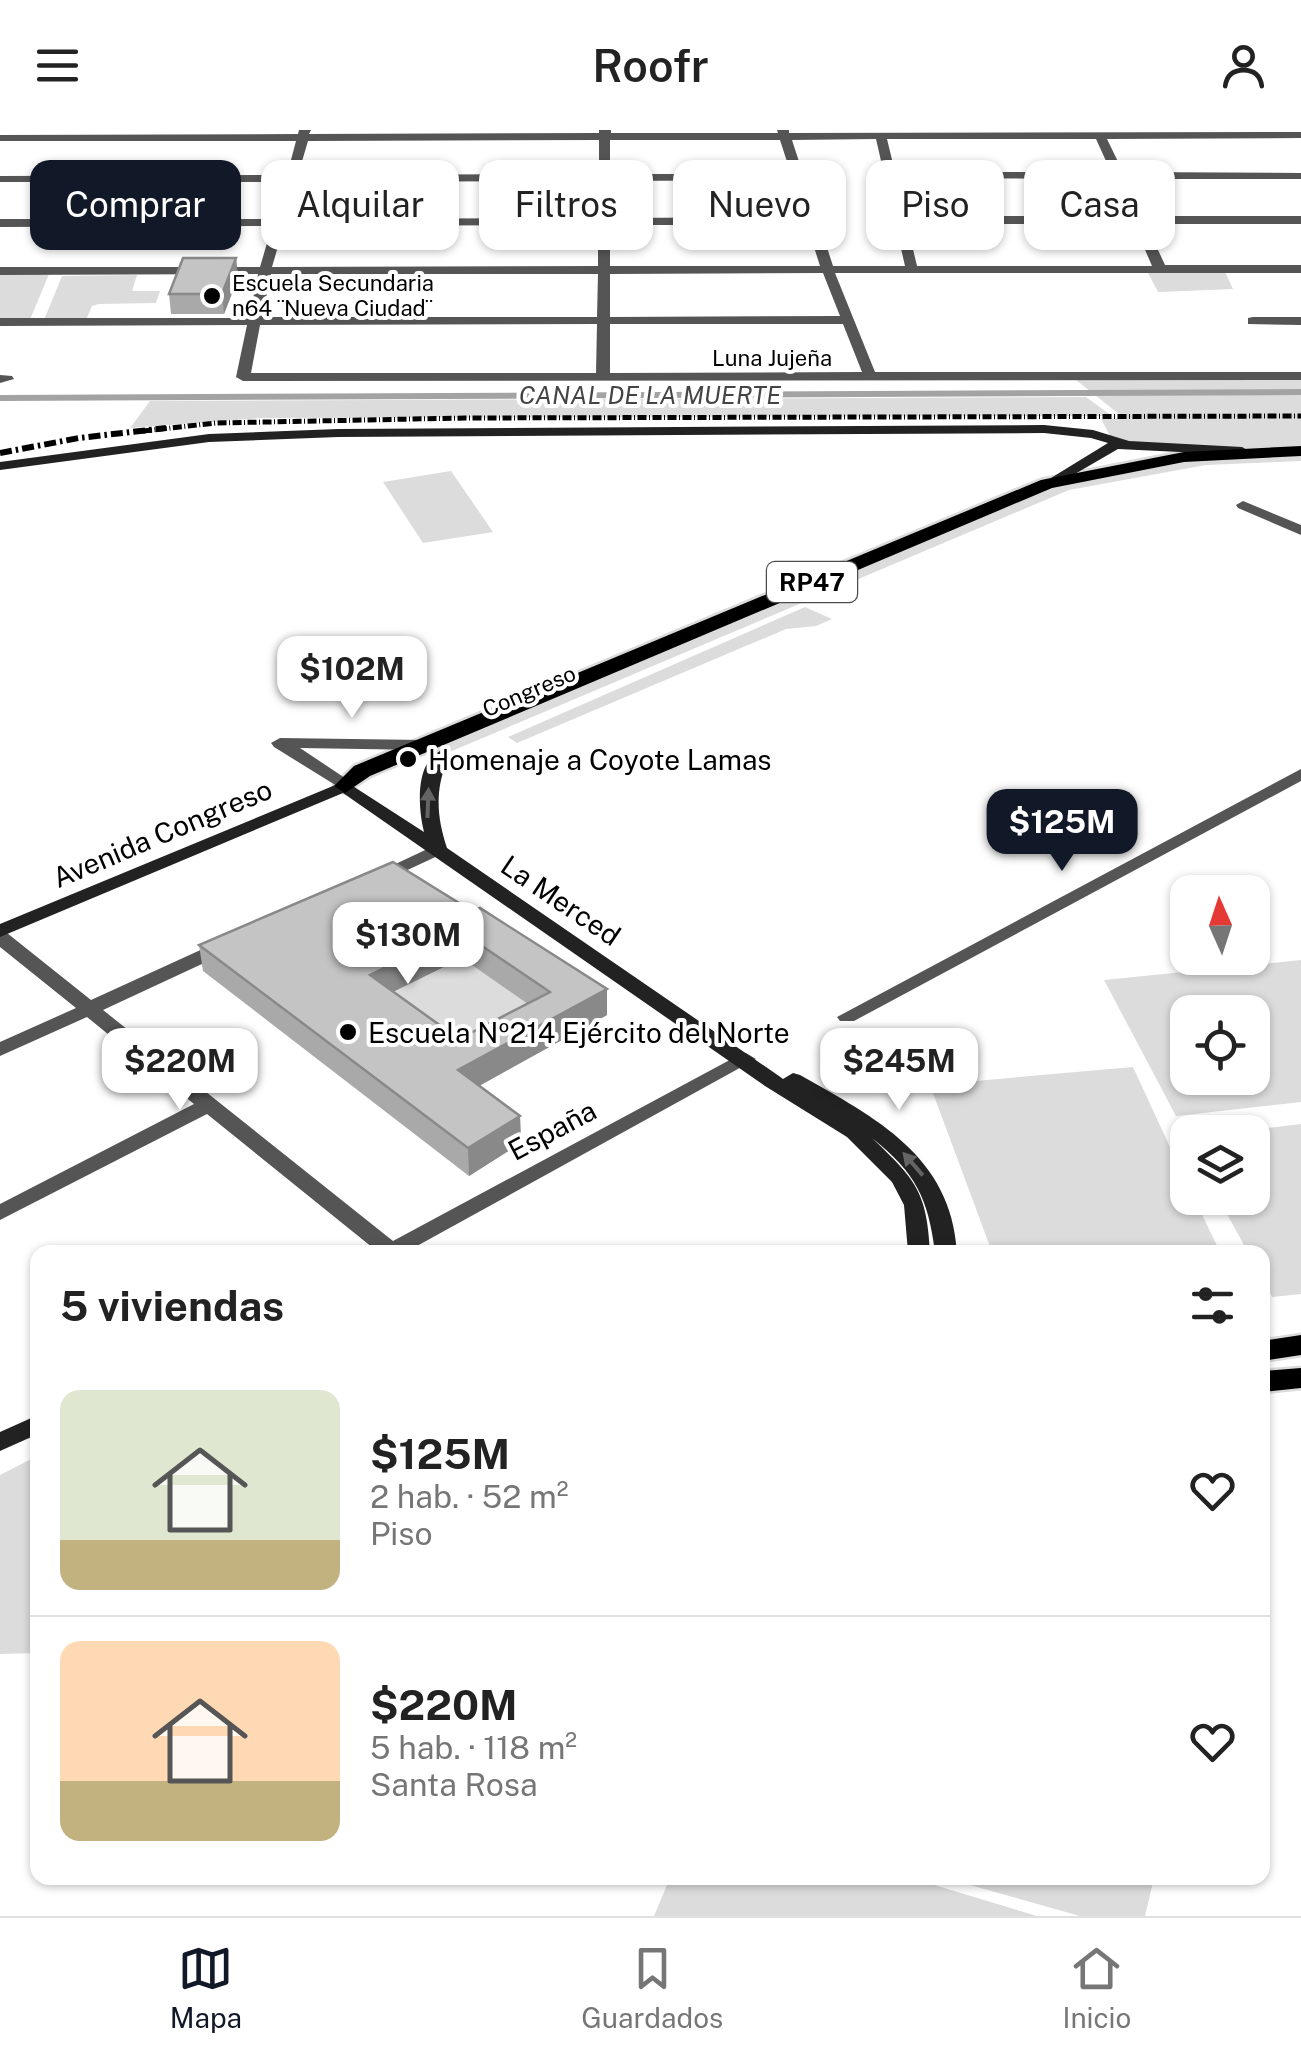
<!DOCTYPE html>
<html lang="es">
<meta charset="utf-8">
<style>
:root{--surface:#fff;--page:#f6f6f6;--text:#222;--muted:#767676;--line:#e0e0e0;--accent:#111827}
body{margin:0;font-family:"Public Sans",sans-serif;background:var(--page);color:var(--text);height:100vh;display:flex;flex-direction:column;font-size:38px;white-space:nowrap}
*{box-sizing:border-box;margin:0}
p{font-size:32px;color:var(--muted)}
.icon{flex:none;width:55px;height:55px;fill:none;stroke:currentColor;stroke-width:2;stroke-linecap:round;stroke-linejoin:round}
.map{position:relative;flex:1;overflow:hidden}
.panel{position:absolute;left:30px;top:1115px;width:1240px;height:640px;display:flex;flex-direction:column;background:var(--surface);border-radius:20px;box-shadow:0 2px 8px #0004}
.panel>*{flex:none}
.hud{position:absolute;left:30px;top:30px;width:1242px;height:90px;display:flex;gap:20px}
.needle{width:65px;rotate:357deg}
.controls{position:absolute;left:1170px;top:745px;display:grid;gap:20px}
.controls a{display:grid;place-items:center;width:100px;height:100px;border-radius:20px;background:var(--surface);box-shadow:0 2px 8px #0004;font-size:50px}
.price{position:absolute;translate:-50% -85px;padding:0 22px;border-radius:20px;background:#fff;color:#222;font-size:32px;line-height:65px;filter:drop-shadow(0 2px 5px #0008)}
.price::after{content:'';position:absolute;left:50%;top:60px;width:30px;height:22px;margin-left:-15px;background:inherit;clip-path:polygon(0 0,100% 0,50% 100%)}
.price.selected{background:var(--accent);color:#fff}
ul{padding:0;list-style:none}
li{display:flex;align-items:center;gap:30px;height:250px;padding:0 30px}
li+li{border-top:2px solid var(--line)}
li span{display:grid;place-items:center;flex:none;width:280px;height:200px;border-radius:20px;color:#555}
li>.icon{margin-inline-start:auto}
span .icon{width:120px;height:120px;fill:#fffc;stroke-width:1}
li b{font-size:42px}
h2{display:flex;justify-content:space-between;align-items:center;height:120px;padding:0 30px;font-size:42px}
.tag{padding:0 35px;border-radius:20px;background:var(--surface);box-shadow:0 2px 8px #0004;font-size:35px;line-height:90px}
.tag.selected{background:var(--accent);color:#fff}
header{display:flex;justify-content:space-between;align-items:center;height:130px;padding:0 30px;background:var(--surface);font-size:45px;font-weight:600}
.tab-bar{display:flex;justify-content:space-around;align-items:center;height:140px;border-top:2px solid var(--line);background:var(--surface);font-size:28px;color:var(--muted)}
.tab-bar a{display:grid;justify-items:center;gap:5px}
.tab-bar .selected{color:var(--accent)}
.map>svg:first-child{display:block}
.green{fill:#dcdcdc;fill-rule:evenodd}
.water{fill:#a3a3a3}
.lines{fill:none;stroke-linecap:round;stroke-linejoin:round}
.primary-casing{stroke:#dbdbdb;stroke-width:5}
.street{fill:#555;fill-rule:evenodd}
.secondary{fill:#222;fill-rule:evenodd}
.primary{fill:#000;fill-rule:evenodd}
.rail-far1{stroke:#000;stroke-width:5;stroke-dasharray:9 2.5 1 2.5;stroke-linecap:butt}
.rail{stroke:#000;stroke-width:6;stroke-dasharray:12 4 2.5 4;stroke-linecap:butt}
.wall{fill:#a9a9a9;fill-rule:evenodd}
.shaded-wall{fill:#898989}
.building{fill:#c4c4c4;stroke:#898989;stroke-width:2.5;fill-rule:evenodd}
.oneway{fill:#646464}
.poi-dot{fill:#000;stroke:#fff;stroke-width:4}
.labels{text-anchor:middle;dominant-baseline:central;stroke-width:8;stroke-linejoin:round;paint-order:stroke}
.far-poi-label{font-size:22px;fill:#000;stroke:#fff;text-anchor:start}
.far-street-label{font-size:22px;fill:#000;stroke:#fff}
.far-water-label{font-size:25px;font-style:italic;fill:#444;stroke:#fff}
.shield{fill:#fff;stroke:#4c4c4c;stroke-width:2.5}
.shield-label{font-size:25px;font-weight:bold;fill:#000}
.poi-label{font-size:28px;fill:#000;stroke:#fff;text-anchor:start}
.street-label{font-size:28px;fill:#000;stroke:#fff}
</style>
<header><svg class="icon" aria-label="menu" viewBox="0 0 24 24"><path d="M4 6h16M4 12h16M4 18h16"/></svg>Roofr<svg class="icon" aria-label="person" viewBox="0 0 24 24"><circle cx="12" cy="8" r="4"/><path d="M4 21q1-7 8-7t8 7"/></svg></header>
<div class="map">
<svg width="1301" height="1786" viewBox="0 0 1301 1786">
<rect width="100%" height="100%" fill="#fff"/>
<!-- green -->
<path class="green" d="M 1225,142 L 1233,159 L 1158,162 L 1148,143 Z
M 0,144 L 49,144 L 29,192 L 0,192 Z
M 137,145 L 132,161 L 160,161 L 156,173 L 99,174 L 92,176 L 86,190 L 44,190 L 62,146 Z
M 1301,249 L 1301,331 L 1206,335 L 1069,360 L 440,626 L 423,615 L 1047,354 L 1245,321 L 1114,313 L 1101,289 L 1124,288 L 1076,250 Z
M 1086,267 L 1112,286 L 262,288 L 130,298 L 150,271 Z
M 451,341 L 493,402 L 423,413 L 383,352 Z
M 805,477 L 832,489 L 816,496 L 786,499 L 517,613 L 508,607 Z
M 443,796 L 550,889 L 460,936 L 372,872 L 453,832 Z
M 1301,830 L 1301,972 L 1176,986 L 1104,850 ZM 1188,882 L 1252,882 L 1252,948 L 1188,948 Z
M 1133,937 L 1187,1054 L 1188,1068 L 1194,1068 L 1220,1122 L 992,1122 L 930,955 Z
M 1301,994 L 1301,1164 L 1272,1167 L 1263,1150 L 1262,1122 L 1248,1122 L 1218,1068 L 1252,1068 L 1252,1002 L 1233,1002 Z
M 37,1326 L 37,1523 L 0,1524 L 0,1345 Z
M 670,1748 L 911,1748 L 1037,1786 L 654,1786 Z
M 945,1748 L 1154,1748 L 1145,1786 L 1080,1786 Z"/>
<!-- water -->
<path class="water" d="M 1301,259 L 1301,265 L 0,271 L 0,265 Z"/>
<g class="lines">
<defs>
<path id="primary" d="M 1301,316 L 1301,326 L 1184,332 L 1052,358 L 370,646 L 345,663 L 334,656 L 354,636 L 1041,350 L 1184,322 Z
M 1301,1205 L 1301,1225 L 1262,1231 L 1262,1211 Z
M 1301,1238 L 1301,1258 L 1262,1262 L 1262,1241 Z"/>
</defs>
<!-- primary casing -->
<use href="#primary" class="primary-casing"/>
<!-- street -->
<path class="street" d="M 299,0 L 311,0 L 309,4 L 599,3 L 599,0 L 611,0 L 611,3 L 778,3 L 777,0 L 789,0 L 789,3 L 1301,2 L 1301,8 L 1107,9 L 1123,42 L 1301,43 L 1301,49 L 1126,49 L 1142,86 L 1301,86 L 1301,94 L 1146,94 L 1165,135 L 1301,135 L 1301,143 L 835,143 L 875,242 L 1301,242 L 1301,250 L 243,251 L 236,247 L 247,195 L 0,196 L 0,188 L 249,188 L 258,144 L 0,145 L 0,137 L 260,137 L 272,96 L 0,97 L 0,89 L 274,89 L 285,52 L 0,52 L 0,46 L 287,45 L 296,11 L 0,11 L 0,5 L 298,4 ZM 876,9 L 905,136 L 833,136 L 792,10 ZM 887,9 L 1096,9 L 1111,42 L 895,42 ZM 599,10 L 599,44 L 298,45 L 308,11 ZM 610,10 L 780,10 L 791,44 L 610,44 ZM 897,48 L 1114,49 L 1131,86 L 906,86 ZM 793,50 L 805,87 L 610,88 L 610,51 ZM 599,51 L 598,88 L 286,89 L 296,52 ZM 907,94 L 1134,94 L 1152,136 L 917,136 ZM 598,95 L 598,136 L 272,137 L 284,96 ZM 610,95 L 807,95 L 820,136 L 610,136 ZM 823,143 L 840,186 L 610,187 L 610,144 ZM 271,144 L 598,144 L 597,187 L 262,187 ZM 597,194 L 596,243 L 251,243 L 260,195 ZM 610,194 L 843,194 L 862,242 L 610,243 Z
M 1253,187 L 1301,187 L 1301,195 L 1248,194 L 1248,188 Z
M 0,245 L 12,246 L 14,249 L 0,253 Z
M 1243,371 L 1301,395 L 1301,405 L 1238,378 L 1236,375 Z
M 280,608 L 423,610 L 432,615 L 423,620 L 300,618 L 351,652 L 354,656 L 351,660 L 345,661 L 274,617 L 271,613 Z
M 1301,639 L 1301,651 L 854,891 L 840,891 L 837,887 Z
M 438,714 L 447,719 L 444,723 L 386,750 L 379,752 L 370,746 Z
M 0,801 L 7,803 L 91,870 L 218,812 L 232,812 L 235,816 L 232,820 L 103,880 L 393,1111 L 739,925 L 746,923 L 756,929 L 406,1122 L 378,1122 L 207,984 L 0,1090 L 0,1074 L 194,974 L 87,887 L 0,926 L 0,912 L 76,878 L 0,817 Z"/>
<!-- secondary -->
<path class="secondary" d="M 1044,295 L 1093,300 L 1129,311 L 1242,317 L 1249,321 L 1242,325 L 1118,319 L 1056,355 L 1049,351 L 1051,348 L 1108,313 L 1091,308 L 1044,303 L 338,307 L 209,312 L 0,340 L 0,332 L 209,304 L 338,299 Z
M 440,621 L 449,626 C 435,658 436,685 447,718 L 779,946 L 783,949 L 793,943 L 800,945 C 876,988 951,1026 957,1122 L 935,1122 C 928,1068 916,1043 872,1008 C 915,1049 927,1061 930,1122 L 908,1122 L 904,1075 L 892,1052 L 847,1007 L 765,956 L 343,663 L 0,807 L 0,794 L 345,651 L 424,702 C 418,678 415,633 440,621 Z
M 393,1115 L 401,1117 L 404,1122 L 376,1122 L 379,1117 Z
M 38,1285 L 38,1304 L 0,1321 L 0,1302 Z"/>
<!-- primary -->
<use href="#primary" class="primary"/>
<!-- rail-far1 -->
<path class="rail-far1" d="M 143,301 L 216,293 L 465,288 L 1301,286"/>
<!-- rail -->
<path class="rail" d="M 0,323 L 79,308 L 166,298"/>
</g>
<!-- wall -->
<path class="wall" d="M 236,128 L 238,148 L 224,184 L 171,184 L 169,164 Z
M 472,781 L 607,885 L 479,956 L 520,986 L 521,1013 L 469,1046 L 203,841 L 199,815 ZM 462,828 L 528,874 L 459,909 L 393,862 Z"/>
<!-- shaded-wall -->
<path class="shaded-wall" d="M 236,128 L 238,148 L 224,184 L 222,164 Z
M 460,801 L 462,828 L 372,872 L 370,845 Z
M 607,859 L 607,885 L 459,967 L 458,940 Z
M 520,986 L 521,1013 L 469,1046 L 468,1018 Z"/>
<!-- building -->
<path class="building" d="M 183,128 L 236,128 L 222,164 L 169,164 Z
M 393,732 L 472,781 L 480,778 L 607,859 L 458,940 L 520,986 L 468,1018 L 199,815 ZM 460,801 L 550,862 L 459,909 L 370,845 Z"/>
<!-- one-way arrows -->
<defs><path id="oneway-solid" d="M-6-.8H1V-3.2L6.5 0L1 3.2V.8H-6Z" transform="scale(2.5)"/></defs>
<g class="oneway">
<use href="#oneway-solid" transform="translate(428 673) rotate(-88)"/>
<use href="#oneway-solid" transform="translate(913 1034) rotate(-131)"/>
</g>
<!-- markers -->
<g class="poi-dot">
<circle cx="212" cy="166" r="10"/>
<circle cx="408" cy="629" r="10"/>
<circle cx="348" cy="902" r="10"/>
</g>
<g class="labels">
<!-- far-poi labels -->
<g class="far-poi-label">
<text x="232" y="153">Escuela Secundaria<tspan x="232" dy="25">n64 ¨Nueva Ciudad¨</tspan></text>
</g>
<!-- far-street labels -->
<g class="far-street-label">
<text x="772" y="228">Luna Jujeña</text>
<text transform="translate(529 561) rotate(-23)">Congreso</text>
</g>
<!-- far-water labels -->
<g class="far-water-label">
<text x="650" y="265">CANAL DE LA MUERTE</text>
</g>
<!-- shield labels -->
<rect class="shield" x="767" y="432" width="90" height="40" rx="8"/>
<g class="shield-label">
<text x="812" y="452">RP47</text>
</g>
<!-- poi labels -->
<g class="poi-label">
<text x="428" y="629">Homenaje a Coyote Lamas</text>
<text x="368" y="902">Escuela Nº214 Ejército del Norte</text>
</g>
<!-- street labels -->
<g class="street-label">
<text transform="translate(162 703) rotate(-23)">Avenida Congreso</text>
<text transform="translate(561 770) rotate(34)">La Merced</text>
<text transform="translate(552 1000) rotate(-28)">España</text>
</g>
</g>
</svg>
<div class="controls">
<a><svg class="needle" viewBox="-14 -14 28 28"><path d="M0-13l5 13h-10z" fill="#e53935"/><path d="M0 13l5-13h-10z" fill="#767676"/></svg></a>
<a><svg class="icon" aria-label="locate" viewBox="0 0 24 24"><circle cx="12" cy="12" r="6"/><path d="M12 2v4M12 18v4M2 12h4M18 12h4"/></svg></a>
<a><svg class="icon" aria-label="layers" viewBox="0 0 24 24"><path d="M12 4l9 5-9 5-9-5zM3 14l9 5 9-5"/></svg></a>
</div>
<b class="price" style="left:352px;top:591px">$102M</b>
<b class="price selected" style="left:1062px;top:744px">$125M</b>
<b class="price" style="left:408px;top:857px">$130M</b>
<b class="price" style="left:180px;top:983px">$220M</b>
<b class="price" style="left:899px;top:983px">$245M</b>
<div class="hud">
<a class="tag selected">Comprar</a>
<a class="tag">Alquilar</a>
<a class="tag">Filtros</a>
<a class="tag">Nuevo</a>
<a class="tag">Piso</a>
<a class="tag">Casa</a>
</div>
<section class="panel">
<h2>5 viviendas<svg class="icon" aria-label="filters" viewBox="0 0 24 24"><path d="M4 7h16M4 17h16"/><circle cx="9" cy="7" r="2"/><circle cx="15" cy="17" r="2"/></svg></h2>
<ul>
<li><span style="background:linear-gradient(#dfe7d0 75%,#c2b280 0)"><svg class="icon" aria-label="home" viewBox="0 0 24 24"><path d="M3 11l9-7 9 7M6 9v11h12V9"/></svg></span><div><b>$125M</b><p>2 hab. · 52 m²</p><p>Piso</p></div><svg class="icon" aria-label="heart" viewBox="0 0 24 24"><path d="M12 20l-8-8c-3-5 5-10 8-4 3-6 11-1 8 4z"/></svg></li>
<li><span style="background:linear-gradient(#ffd9b3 70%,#c2b280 0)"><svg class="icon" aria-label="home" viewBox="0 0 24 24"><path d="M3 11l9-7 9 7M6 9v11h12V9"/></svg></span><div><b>$220M</b><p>5 hab. · 118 m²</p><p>Santa Rosa</p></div><svg class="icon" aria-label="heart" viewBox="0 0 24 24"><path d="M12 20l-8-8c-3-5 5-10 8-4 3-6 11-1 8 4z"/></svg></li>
</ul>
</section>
</div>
<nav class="tab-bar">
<a class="selected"><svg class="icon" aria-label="map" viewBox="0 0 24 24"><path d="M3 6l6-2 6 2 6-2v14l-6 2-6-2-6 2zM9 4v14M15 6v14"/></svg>Mapa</a>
<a><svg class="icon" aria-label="saved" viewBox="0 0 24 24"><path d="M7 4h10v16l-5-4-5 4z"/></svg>Guardados</a>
<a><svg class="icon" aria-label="home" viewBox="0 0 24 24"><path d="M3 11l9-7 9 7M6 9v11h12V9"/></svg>Inicio</a>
</nav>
